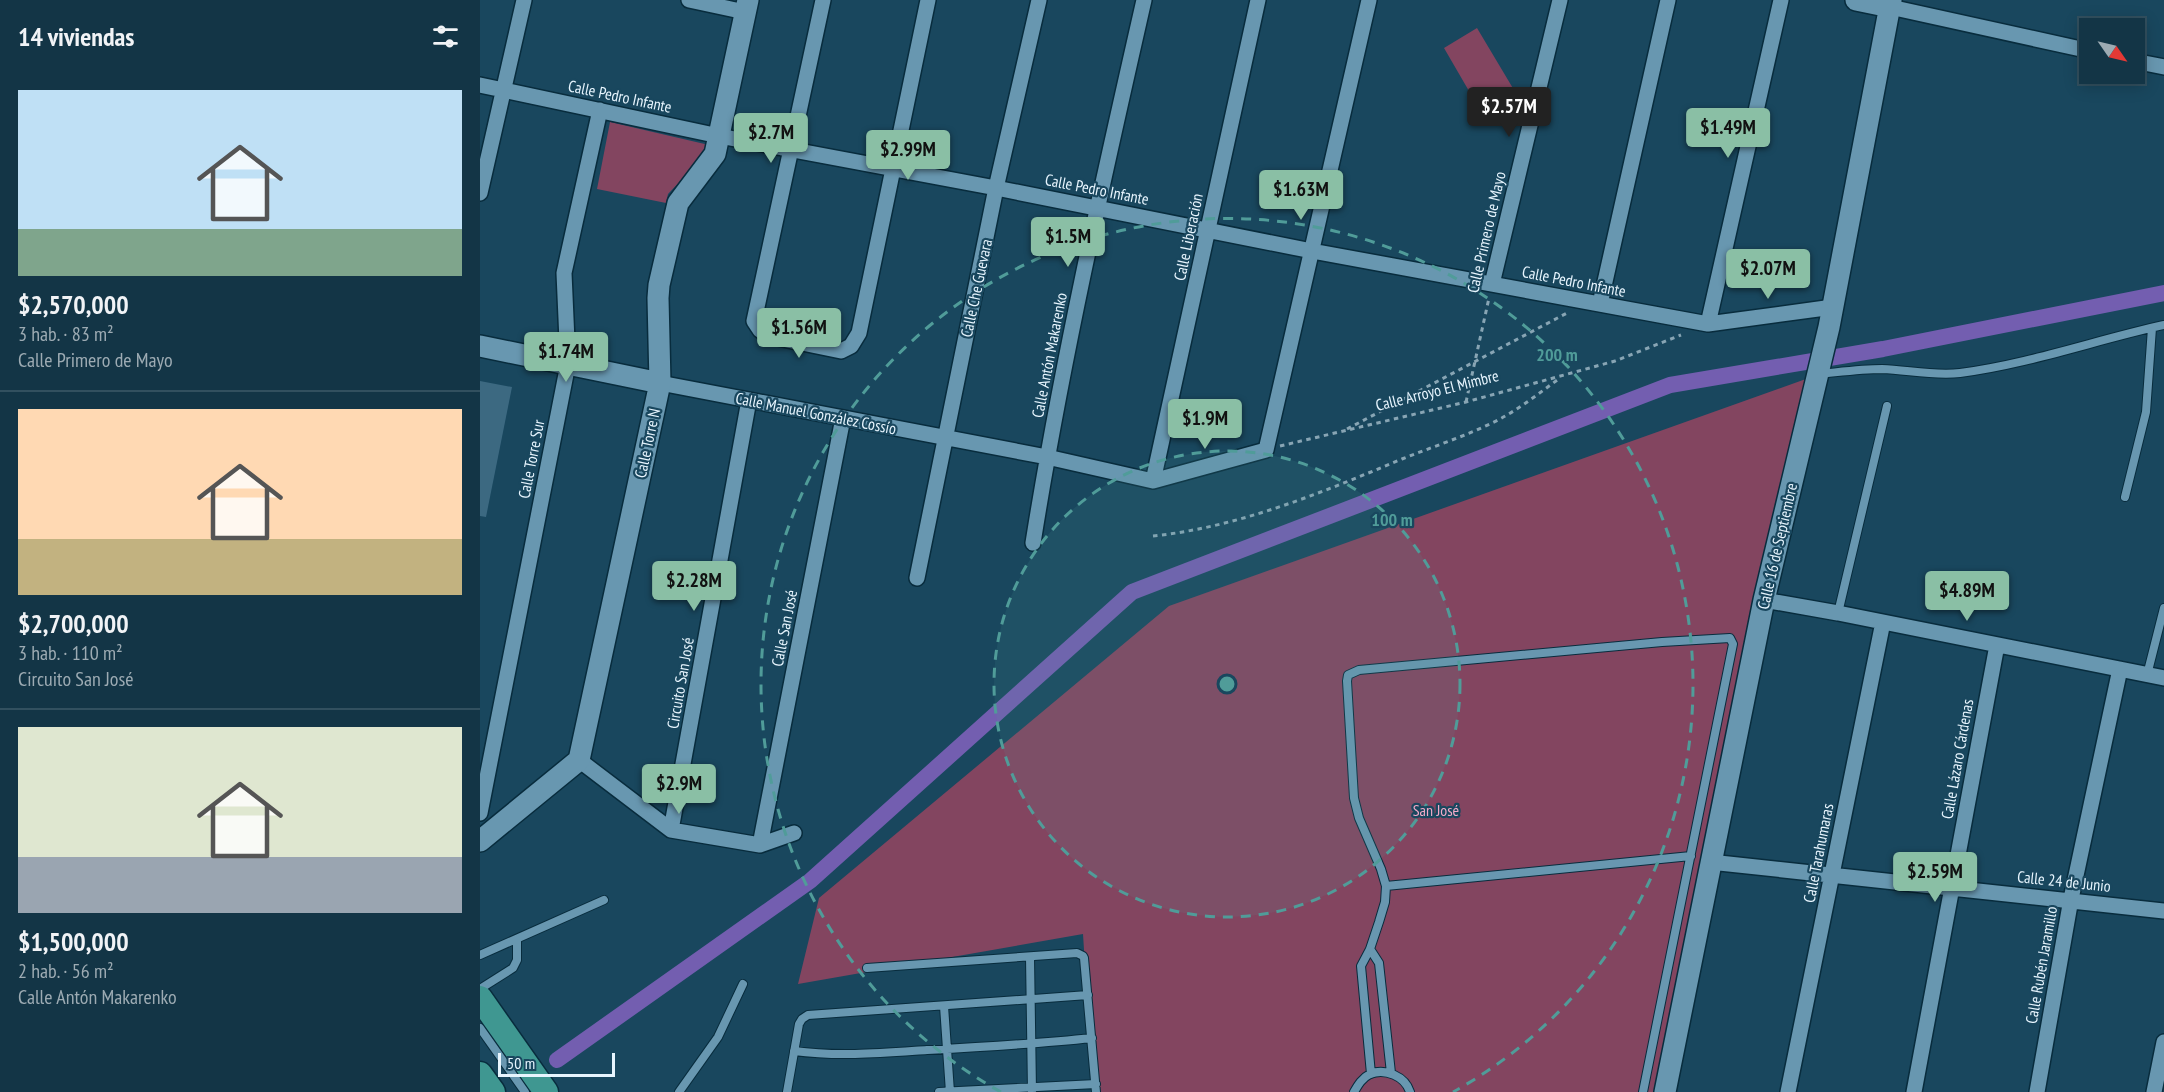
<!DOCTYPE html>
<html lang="es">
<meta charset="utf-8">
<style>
:root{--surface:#133546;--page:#1c3d4d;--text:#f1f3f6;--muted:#9dabb3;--line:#32505f;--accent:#8abfa5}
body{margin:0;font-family:"PT Sans Narrow",sans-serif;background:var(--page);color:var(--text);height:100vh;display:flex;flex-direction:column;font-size:22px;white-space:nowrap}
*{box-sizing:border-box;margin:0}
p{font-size:20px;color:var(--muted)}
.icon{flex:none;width:33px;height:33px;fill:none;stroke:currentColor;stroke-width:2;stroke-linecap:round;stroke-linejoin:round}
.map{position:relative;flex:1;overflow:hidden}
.panel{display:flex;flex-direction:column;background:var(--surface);width:480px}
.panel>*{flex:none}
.needle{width:39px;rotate:124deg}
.fabs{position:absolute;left:1599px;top:18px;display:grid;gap:12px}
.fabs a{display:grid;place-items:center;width:66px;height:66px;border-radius:0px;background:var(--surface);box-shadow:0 3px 15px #0003,0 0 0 2px var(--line);font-size:30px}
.scale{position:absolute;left:18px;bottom:15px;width:117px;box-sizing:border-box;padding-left:6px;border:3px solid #e7f5fe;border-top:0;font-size:16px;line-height:21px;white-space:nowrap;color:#e7f5fe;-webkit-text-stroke:4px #19475e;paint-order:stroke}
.price{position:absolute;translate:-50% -51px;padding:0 14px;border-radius:6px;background:var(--accent);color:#111;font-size:20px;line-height:39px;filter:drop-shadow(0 2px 3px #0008)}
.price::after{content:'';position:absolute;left:50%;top:36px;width:18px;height:14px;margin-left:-9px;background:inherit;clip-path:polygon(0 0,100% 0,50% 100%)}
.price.current{background:#222;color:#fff}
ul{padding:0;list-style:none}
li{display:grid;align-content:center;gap:12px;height:318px;padding:0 18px}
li+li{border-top:2px solid var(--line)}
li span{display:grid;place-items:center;height:186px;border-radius:0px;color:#555}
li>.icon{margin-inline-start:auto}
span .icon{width:108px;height:108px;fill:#fffc;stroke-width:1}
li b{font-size:26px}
h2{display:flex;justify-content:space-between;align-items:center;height:72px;padding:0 18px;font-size:26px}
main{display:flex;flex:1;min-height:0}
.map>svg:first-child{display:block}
.green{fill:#834560}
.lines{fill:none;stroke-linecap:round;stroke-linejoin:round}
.canal{stroke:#735eb0;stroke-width:16}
.building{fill:#3c6981}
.lane-casing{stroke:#082c3d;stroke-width:10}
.street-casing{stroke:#082c3d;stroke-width:18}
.secondary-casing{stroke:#082c3d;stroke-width:24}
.primary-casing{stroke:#082c3d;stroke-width:27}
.path{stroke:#88a5b4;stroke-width:3;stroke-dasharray:4.5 4.5;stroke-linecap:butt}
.lane{stroke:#6897b0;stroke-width:8}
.street{stroke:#6897b0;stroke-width:15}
.secondary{stroke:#6897b0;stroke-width:21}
.primary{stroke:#3f9791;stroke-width:24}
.ring{fill:none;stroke:#509c99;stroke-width:3;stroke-dasharray:10 8}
.labels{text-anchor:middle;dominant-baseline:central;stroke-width:4.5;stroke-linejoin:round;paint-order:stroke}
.street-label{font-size:16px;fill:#e7f5fe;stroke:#19475e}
.park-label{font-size:16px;fill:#f3aac8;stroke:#19475e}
.centre{fill:#509c99;stroke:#19475e;stroke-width:3}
.ring-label{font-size:18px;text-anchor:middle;font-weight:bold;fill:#509c99;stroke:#19475e;stroke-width:4.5;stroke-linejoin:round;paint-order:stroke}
</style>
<main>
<section class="panel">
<h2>14 viviendas<svg class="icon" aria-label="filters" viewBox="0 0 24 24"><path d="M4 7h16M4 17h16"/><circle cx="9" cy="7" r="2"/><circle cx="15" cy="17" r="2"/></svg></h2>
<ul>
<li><span style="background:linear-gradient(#bfe0f5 75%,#7fa58c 0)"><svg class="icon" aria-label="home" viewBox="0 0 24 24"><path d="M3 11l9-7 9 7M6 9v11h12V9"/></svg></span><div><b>$2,570,000</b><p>3 hab. · 83 m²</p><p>Calle Primero de Mayo</p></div></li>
<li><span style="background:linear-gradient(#ffd9b3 70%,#c2b280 0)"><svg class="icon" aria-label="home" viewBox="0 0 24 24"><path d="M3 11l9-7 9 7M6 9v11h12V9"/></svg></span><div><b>$2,700,000</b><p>3 hab. · 110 m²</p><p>Circuito San José</p></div></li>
<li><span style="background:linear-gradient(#dfe7d0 70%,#9aa5b1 0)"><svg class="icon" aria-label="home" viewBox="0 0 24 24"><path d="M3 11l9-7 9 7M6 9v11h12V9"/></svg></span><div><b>$1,500,000</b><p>2 hab. · 56 m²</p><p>Calle Antón Makarenko</p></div></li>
</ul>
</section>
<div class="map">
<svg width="1684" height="1092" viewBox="0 0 1684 1092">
<rect width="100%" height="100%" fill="#19475e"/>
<!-- green -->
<path class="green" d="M 997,28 L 1034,90 L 1000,110 L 964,48 Z
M 130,122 L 229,145 L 228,152 L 188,194 L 186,203 L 117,189 Z
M 1337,375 L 1187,1092 L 613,1092 L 603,934 L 318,984 L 339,898 L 689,606 Z"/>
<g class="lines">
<!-- canal -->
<path class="canal" d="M 77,1060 L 330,881 L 652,592 L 1190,385 L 1403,349 L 1684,293"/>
</g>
<!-- building -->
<path class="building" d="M 0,381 L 32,387 L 6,517 L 0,516 Z"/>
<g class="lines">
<defs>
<path id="lane" d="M 1339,374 C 1360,372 1381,369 1402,369 C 1428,370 1453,376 1480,373 C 1549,364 1616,340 1684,325
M 1645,497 L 1666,412 L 1672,328
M 1358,613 L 1407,406
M 1667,675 L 1684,608
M 906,886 L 1211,856
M 890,949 L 899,963 L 911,1073
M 0,955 L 124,900
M 550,957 L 552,1091
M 387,968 L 597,953 L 603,956 L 604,958 L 616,1092
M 0,989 L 33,968 L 37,960 L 37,939
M 464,1006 L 470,1092
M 0,1028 L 45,1092
M 314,1051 C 359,1057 403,1053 447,1050 C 502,1047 557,1044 612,1038
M 891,1074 L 881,966 L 890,949 L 899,922 L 905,902 L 906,886 L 901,869 L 879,818 L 874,798 L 867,681 L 868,675 L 879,670 L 1182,642 L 1250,638 L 1253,644 L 1163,1092
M 199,1092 L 238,1037 L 263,984
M 307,1092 L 319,1024 L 322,1019 L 328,1015 L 608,995
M 459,1092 L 616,1084
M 874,1092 C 878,1085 882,1078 890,1074 C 905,1068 925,1076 930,1092"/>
<path id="street" d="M 209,0 L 265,12
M 343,0 L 274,321 L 280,330 L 288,336 L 361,351 L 371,346 L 379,333 L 448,0
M 1410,7 L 1610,51
M 1654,61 L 1684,67
M 0,85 L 239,136 L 516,188 L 832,251 L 1228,324 L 1353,307
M 0,193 L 44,0
M 1012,284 L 1080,0
M 1120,304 L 1188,0
M 1228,324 L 1301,0
M 180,383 L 567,457 L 673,481 L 786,450 L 889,0
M 673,481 L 778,0
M 553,543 C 582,361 623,180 664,0
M 437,578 L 516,188 L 559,0
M 1284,600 L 1358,613 L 1684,678
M 99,760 L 191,830 L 280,845 L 314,833
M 0,813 L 88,364 L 84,273 L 120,110
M 191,830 L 269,400
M 280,845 L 363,418
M 1230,862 L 1684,911
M 1308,1092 L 1403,622
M 1434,1092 L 1517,645
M 1557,1092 L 1591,899 L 1640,669
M 1674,1092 L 1684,1042"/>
<path id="secondary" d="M 1376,0 L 1410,7
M 0,346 L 180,383
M 0,841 L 99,760 L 180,383 L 178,298 L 179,285 L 198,203 L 235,154 L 268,0
M 1185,1092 L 1284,600 L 1349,327 L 1411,0"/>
<path id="primary" d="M 0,998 L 66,1092
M 0,1074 L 13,1092"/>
</defs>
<!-- lane casing -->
<use href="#lane" class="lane-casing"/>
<!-- street casing -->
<use href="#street" class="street-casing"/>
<!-- secondary casing -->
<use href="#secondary" class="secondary-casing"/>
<!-- primary casing -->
<use href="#primary" class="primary-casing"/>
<!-- path -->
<path class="path" d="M 986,402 L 1009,298
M 867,429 L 1087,313
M 800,446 L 986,402 L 1135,361 L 1201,335
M 673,536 C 760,527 843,492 922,459 C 952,447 983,437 1012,423 C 1037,411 1058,394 1080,378"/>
<!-- lane -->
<use href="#lane" class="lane"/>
<!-- street -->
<use href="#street" class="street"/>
<!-- secondary -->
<use href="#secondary" class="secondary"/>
<!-- primary -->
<use href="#primary" class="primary"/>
</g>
<!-- distance rings -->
<circle cx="747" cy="684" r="233" fill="#509c99" fill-opacity=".12"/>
<g class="ring">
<circle cx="747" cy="684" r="233"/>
<path d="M521 1092A466 466 0 1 1 973 1092"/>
</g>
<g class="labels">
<!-- street labels -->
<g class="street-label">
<text transform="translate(140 96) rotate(12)">Calle Pedro Infante</text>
<text transform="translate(617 189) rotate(11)">Calle Pedro Infante</text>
<text transform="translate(1006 232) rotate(-77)">Calle Primero de Mayo</text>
<text transform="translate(708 237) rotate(-78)">Calle Liberación</text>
<text transform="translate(1094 281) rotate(11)">Calle Pedro Infante</text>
<text transform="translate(496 288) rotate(-78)">Calle Che Guevara</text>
<text transform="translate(569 355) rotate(-79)">Calle Antón Makarenko</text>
<text transform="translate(957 390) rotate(-14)">Calle Arroyo El Mimbre</text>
<text transform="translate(336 413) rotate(11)">Calle Manuel González Cossío</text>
<text transform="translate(167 443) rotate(-78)">Calle Torre N</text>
<text transform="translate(51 459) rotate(-79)">Calle Torre Sur</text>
<text transform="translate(1297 546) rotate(-77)">Calle 16 de Septiembre</text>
<text transform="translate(304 628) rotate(-79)">Calle San José</text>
<text transform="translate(200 683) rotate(-80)">Circuito San José</text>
<text transform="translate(1477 759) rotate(-80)">Calle Lázaro Cárdenas</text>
<text transform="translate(1338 853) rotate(-79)">Calle Tarahumaras</text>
<text transform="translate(1584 881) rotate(6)">Calle 24 de Junio</text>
<text transform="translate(1561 965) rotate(-80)">Calle Rubén Jaramillo</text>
</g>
<!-- park labels -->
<g class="park-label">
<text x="956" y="810">San José</text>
</g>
</g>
<circle cx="747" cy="684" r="9" class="centre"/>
<g class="ring-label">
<text x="1077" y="361">200 m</text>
<text x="912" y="526">100 m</text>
</g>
</svg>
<div class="fabs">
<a><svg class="needle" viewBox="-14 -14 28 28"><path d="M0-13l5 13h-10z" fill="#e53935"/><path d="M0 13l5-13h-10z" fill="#9dabb3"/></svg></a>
</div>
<div class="scale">50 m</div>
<b class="price current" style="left:1029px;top:138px">$2.57M</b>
<b class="price" style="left:1248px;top:159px">$1.49M</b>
<b class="price" style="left:291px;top:164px">$2.7M</b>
<b class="price" style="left:428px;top:181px">$2.99M</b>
<b class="price" style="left:821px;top:221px">$1.63M</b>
<b class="price" style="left:588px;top:268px">$1.5M</b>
<b class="price" style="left:1288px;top:300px">$2.07M</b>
<b class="price" style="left:319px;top:359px">$1.56M</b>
<b class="price" style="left:86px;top:383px">$1.74M</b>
<b class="price" style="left:725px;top:450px">$1.9M</b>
<b class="price" style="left:214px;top:612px">$2.28M</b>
<b class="price" style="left:1487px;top:622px">$4.89M</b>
<b class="price" style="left:199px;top:815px">$2.9M</b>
<b class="price" style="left:1455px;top:903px">$2.59M</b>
</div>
</main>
